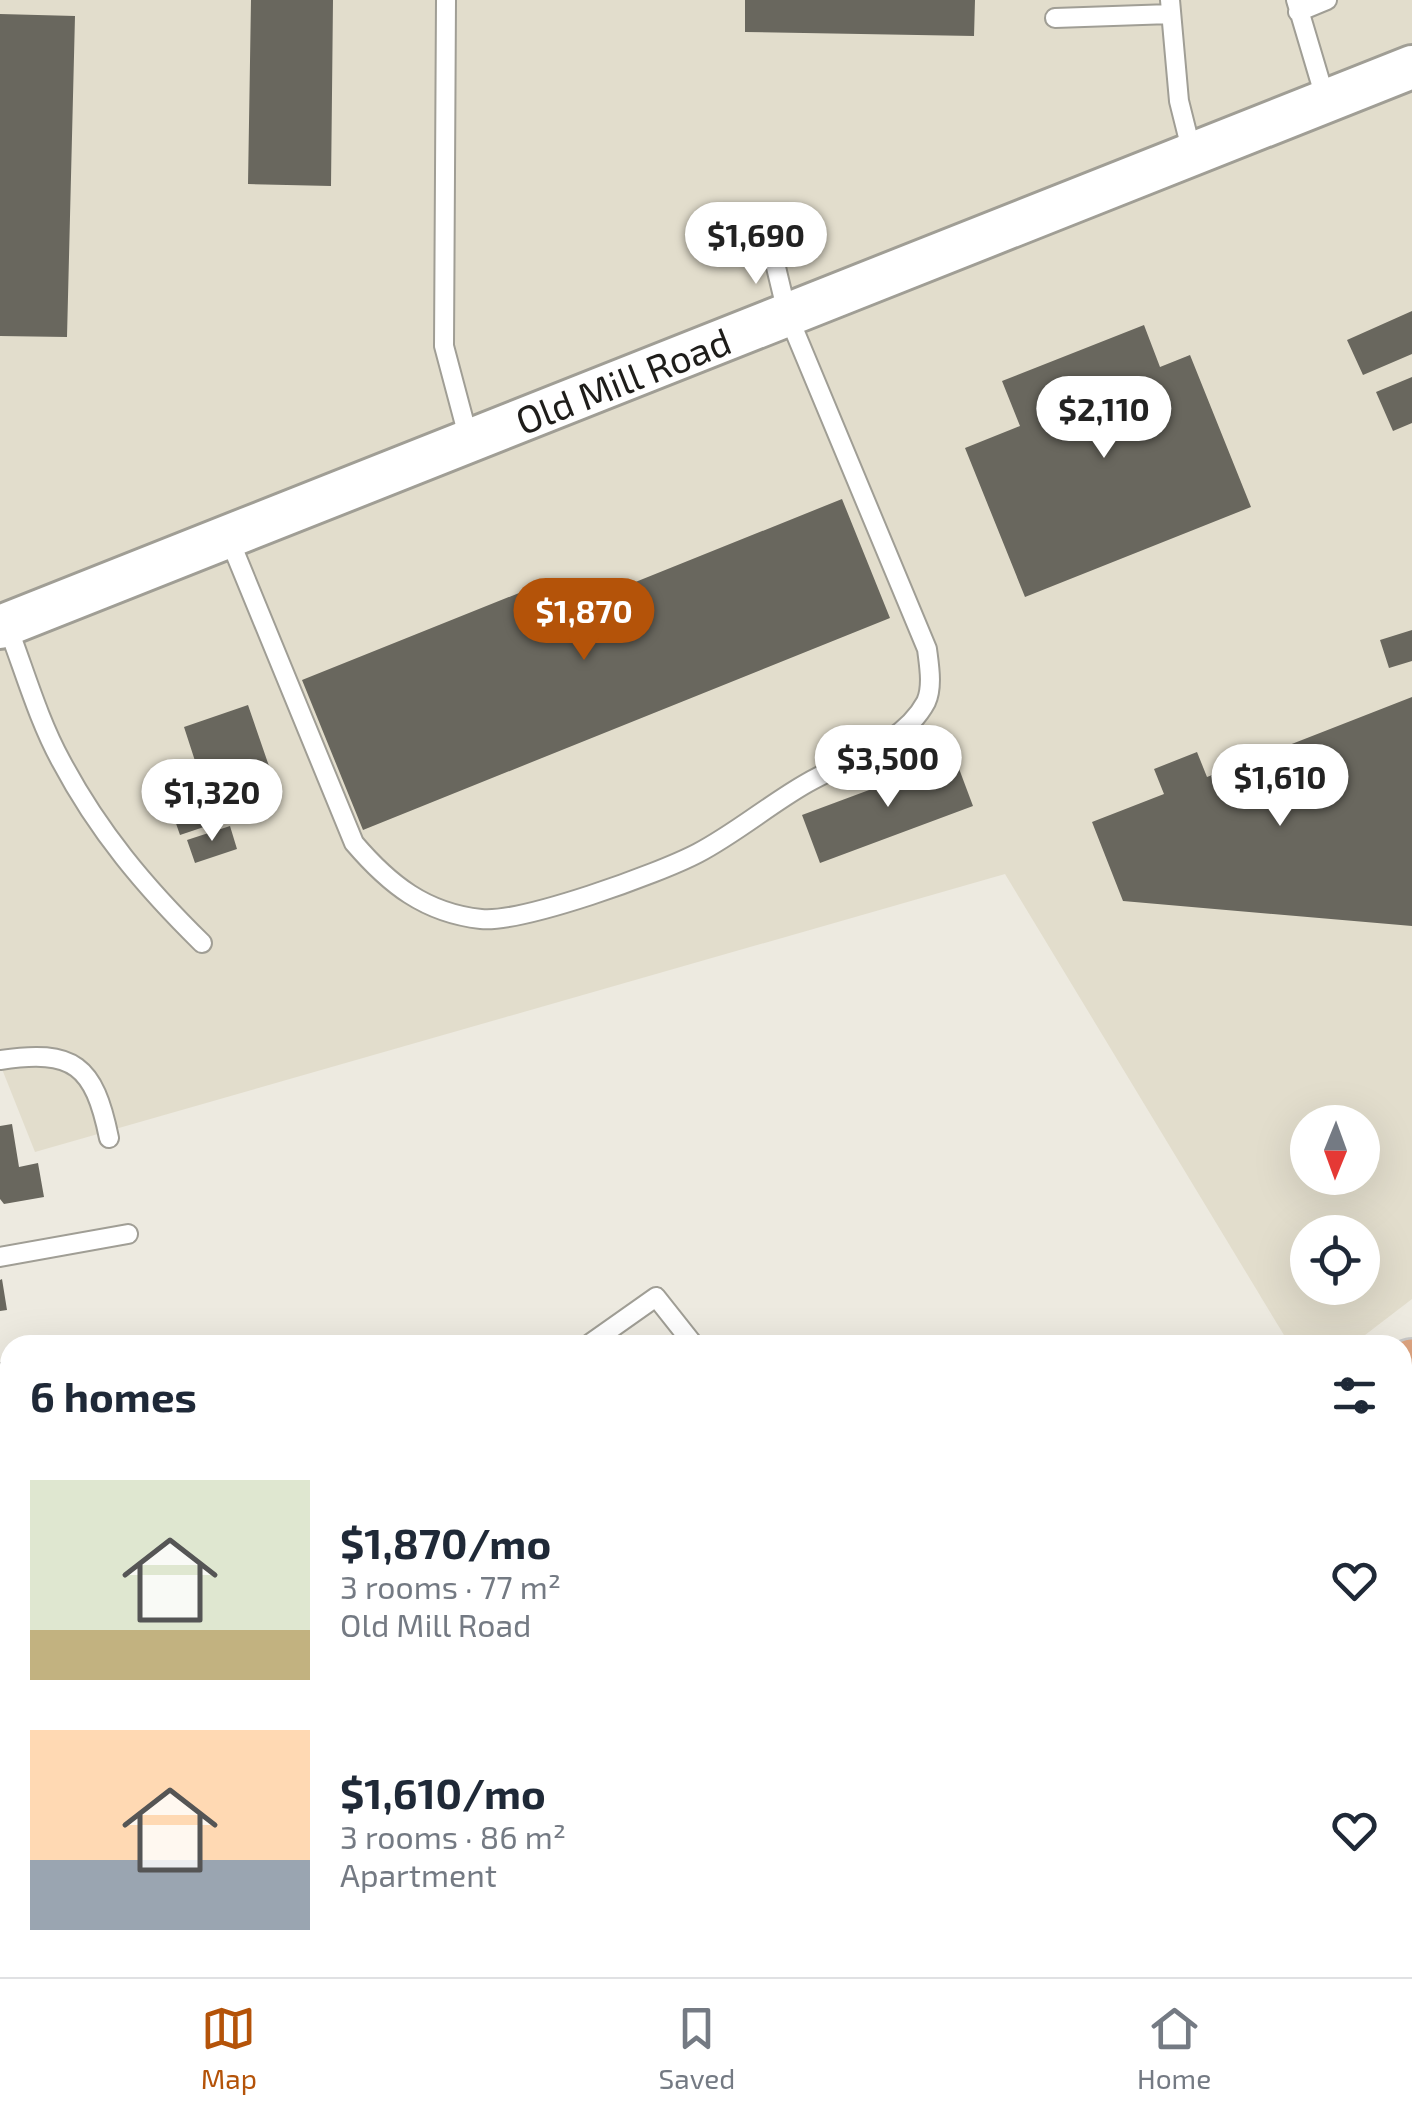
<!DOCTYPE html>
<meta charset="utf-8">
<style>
:root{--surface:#fff;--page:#f2f2f3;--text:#1f2937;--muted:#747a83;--line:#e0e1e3;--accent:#b45309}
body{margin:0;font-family:"Exo 2",sans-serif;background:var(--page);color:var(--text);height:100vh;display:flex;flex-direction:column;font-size:38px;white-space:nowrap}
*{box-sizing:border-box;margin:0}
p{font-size:32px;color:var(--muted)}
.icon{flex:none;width:55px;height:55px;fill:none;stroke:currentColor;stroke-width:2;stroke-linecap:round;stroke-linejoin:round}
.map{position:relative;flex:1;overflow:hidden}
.sheet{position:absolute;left:0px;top:1335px;width:1412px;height:642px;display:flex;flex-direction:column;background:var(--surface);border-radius:30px 30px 0 0;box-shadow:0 10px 40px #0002}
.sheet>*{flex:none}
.needle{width:65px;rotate:181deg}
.controls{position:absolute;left:1290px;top:1105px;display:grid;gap:20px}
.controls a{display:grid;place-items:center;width:90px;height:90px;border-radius:50%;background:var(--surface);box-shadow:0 10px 40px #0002;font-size:50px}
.price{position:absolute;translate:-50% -85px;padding:0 22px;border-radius:35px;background:#fff;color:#222;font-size:32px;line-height:65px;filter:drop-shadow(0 2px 5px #0008)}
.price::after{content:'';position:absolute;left:50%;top:60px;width:30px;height:22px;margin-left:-15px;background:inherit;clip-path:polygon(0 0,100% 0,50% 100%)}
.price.selected{background:var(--accent);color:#fff}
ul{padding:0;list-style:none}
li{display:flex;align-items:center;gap:30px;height:250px;padding:0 30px}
li span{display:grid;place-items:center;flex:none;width:280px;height:200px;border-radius:0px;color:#555}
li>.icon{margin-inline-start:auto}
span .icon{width:120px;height:120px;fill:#fffc;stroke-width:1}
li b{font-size:42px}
h2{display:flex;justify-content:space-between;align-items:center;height:120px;padding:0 30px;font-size:42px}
.tabs{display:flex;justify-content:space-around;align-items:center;height:140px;border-top:2px solid var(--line);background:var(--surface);font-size:28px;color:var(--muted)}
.tabs a{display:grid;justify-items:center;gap:5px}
.tabs .selected{color:var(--accent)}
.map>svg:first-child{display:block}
.built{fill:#e2ddcc;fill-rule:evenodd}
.industrial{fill:#f2dbd0}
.building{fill:#69675e}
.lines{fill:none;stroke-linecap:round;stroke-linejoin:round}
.service-casing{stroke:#a09e95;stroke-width:22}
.minor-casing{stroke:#a09e95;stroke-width:40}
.tertiary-casing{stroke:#a09e95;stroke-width:48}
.primary-casing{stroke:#c9c9c8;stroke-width:60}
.service{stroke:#fff;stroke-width:18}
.minor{stroke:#fff;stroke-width:35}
.tertiary{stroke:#fff;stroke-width:42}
.primary{stroke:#dfa581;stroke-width:55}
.labels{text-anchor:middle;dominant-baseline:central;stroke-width:10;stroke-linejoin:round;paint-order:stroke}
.street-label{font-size:38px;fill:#1e1d1a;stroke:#fff}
</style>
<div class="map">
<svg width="1412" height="1977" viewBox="0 0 1412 1977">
<rect width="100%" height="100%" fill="#edeae0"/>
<!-- built -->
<path class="built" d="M 0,0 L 1412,0 L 1412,1299 L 1352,1345 L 1290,1345 L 1005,874 L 35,1152 L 0,1064 ZM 1308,1122 L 1362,1122 L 1362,1178 L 1308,1178 ZM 1308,1232 L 1362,1232 L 1362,1288 L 1308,1288 Z"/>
<!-- industrial -->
<path class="industrial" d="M 1412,1511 L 1412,1977 L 794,1977 L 806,1968 L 1402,1968 L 1402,1519 Z"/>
<!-- building -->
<path class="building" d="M 251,0 L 333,0 L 331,186 L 248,184 Z
M 745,0 L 975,0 L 974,36 L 745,32 Z
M 0,14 L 75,16 L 67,337 L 0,336 Z
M 1412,311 L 1412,354 L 1363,375 L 1347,340 Z
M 1144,325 L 1160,367 L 1190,355 L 1251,507 L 1025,597 L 965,448 L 1020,426 L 1002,381 Z
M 1412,377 L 1412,423 L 1393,431 L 1376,392 Z
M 842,499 L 890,618 L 363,830 L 302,680 L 529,589 L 541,620 Z
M 1412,630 L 1412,661 L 1389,668 L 1380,640 Z
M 1412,697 L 1412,926 L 1123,901 L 1092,822 L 1164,794 L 1154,769 L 1197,752 L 1207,777 Z
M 248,705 L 281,801 L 180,835 L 161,780 L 197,767 L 184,727 Z
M 955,758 L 973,806 L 820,863 L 802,815 Z
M 230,826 L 237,849 L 195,863 L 187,840 Z
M 12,1124 L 19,1167 L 38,1163 L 44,1197 L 4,1204 L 0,1199 L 0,1126 Z
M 2,1279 L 7,1310 L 0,1311 L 0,1280 Z
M 10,1361 L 10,1476 L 0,1477 L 0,1362 Z
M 1412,1630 L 1412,1977 L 1231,1977 L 1236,1968 L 1402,1968 L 1402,1648 Z"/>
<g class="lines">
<defs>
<path id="service" d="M 446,0 L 444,346 L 469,440
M 1170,0 L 1179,101 L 1192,153
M 1296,0 L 1326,101
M 1298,12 L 1327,0
M 1055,18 L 1171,14
M 228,536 L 354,843 C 389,884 425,913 481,919 C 522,923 658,874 698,853 C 736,833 770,804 807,783 C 847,760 903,745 926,702 C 933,687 929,665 927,649 L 787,313 L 775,263 L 773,232
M 7,625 C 24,669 38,719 61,761 C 98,831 145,887 202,943
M 0,1060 C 74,1049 94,1065 109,1138
M 0,1257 L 128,1234
M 588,1345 L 656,1297 L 694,1345
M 1402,1556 L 1412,1546
M 974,1977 L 981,1968
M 1058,1977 L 1067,1968"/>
<path id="minor" d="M 0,1684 L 10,1689
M 246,1968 L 254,1977
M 291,1968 L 299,1977"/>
<g id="tertiary">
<path id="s1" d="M 0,627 L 1412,67"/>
</g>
<path id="primary" d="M 1402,1374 L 1412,1367
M 1402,1463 L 1412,1455
M 644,1977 L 656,1968
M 743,1977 L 755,1968"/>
</defs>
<!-- service casing -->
<use href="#service" class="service-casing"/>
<!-- minor casing -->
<use href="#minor" class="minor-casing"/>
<!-- tertiary casing -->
<use href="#tertiary" class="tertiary-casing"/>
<!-- primary casing -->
<use href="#primary" class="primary-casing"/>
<!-- service -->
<use href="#service" class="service"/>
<!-- minor -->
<use href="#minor" class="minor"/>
<!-- tertiary -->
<use href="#tertiary" class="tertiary"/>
<!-- primary -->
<use href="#primary" class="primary"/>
</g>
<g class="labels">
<!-- street labels -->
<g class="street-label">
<text stroke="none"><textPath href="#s1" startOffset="670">Old Mill Road</textPath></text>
</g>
</g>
</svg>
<div class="controls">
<a><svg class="needle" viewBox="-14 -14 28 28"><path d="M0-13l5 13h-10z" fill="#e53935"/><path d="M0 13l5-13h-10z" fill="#747a83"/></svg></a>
<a><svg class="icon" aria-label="locate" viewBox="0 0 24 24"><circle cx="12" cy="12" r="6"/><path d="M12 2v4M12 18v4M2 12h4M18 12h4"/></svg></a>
</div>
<b class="price" style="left:756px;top:287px">$1,690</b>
<b class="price" style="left:1104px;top:461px">$2,110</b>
<b class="price selected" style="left:584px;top:663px">$1,870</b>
<b class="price" style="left:888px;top:810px">$3,500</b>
<b class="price" style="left:1280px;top:829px">$1,610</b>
<b class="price" style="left:212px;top:844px">$1,320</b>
<section class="sheet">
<h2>6 homes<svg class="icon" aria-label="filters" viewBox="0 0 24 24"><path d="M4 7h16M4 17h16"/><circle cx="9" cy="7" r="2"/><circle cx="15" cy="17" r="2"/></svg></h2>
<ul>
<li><span style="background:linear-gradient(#dfe7d0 75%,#c2b280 0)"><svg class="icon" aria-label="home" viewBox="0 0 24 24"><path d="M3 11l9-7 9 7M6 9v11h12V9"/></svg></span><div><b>$1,870/mo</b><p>3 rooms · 77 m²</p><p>Old Mill Road</p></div><svg class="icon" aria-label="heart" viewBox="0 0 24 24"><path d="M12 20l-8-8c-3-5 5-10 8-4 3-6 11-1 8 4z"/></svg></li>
<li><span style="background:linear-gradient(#ffd9b3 65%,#9aa5b1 0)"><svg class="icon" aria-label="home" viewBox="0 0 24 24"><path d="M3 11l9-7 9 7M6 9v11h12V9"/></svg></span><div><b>$1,610/mo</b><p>3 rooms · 86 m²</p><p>Apartment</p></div><svg class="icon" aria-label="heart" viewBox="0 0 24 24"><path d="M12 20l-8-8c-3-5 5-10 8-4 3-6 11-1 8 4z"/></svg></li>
</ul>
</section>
</div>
<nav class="tabs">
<a class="selected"><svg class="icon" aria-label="map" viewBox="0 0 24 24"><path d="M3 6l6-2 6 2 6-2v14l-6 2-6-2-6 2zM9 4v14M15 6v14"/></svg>Map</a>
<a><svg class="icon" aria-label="saved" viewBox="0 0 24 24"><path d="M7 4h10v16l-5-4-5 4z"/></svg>Saved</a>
<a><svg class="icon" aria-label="home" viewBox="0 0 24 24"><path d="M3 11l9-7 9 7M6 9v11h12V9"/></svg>Home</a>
</nav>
